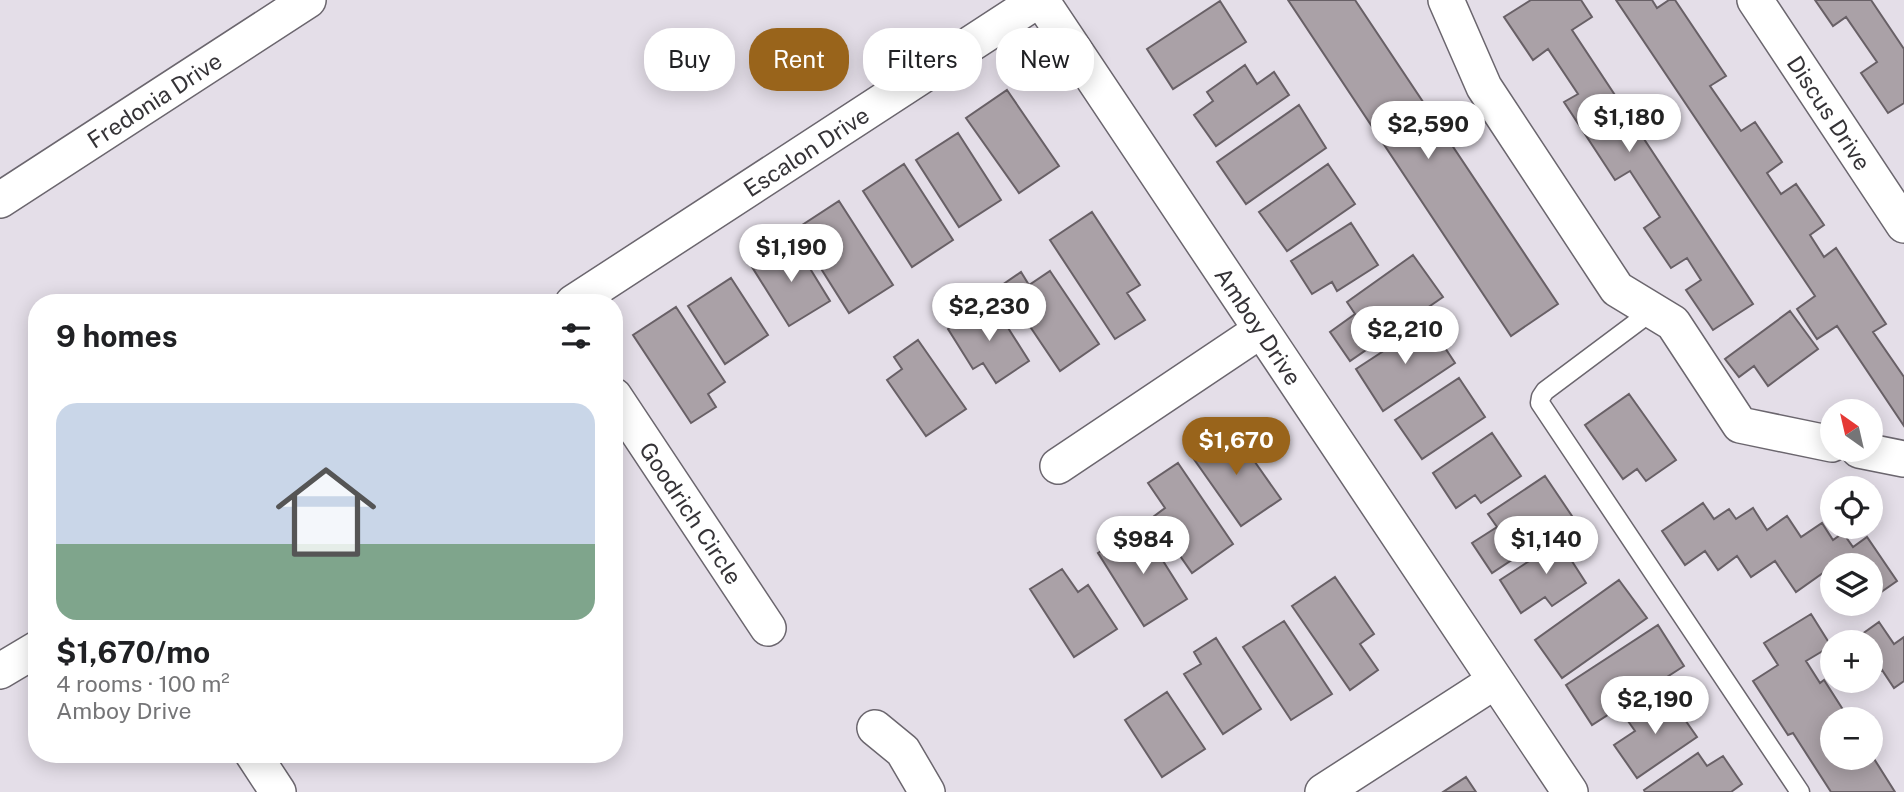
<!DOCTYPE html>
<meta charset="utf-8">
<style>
:root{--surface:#fff;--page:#f6f6f6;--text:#202124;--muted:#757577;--line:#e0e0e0;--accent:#99641b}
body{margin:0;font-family:"Public Sans",sans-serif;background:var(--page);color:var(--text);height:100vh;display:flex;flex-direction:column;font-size:26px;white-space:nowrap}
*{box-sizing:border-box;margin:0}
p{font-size:23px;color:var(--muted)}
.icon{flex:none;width:38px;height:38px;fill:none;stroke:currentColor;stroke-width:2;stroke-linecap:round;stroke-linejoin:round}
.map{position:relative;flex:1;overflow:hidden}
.drawer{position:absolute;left:28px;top:294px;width:595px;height:469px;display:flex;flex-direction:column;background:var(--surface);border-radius:28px;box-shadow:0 4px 18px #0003}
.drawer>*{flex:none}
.top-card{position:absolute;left:644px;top:28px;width:665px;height:63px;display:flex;gap:14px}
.needle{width:46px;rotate:326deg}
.fabs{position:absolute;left:1820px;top:399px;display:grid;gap:14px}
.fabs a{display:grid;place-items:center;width:63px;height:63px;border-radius:50%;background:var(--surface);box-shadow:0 4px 18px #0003;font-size:35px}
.price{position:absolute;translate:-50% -60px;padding:0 16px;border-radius:24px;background:#fff;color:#222;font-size:23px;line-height:46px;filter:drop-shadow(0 2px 4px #0008)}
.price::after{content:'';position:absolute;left:50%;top:42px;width:21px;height:16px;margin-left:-10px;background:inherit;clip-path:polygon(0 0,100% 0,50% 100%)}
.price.active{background:var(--accent);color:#fff}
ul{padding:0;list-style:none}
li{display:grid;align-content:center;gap:14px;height:371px;padding:0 28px}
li+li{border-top:2px solid var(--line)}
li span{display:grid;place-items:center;height:217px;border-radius:21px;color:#555}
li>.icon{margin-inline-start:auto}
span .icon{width:126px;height:126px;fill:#fffc;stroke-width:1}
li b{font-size:30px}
h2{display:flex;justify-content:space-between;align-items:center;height:84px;padding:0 28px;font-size:30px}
.chip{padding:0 24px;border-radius:28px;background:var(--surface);box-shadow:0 4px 18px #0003;font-size:24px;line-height:63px}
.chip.active{background:var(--accent);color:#fff}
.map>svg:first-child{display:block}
.building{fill:#aaa1a7;stroke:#686066;stroke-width:2}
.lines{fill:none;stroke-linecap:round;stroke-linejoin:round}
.lane-casing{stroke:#6b666e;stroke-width:21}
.street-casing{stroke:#6b666e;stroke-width:38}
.lane{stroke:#fff;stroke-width:18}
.street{stroke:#fff;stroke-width:35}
.labels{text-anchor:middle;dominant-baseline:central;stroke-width:5;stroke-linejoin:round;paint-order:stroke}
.street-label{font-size:23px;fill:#353337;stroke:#e4dee8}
</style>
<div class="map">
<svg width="1904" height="792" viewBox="0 0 1904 792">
<rect width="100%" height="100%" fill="#e4dee8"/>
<!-- building -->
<path class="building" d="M 1288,0 L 1355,0 L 1558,304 L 1511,336 Z
M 1531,0 L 1581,0 L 1592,17 L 1572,30 L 1753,304 L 1713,330 L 1686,290 L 1701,280 L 1687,258 L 1671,268 L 1644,228 L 1660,217 L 1630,171 L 1615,180 L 1564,102 L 1578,94 L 1548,49 L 1533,60 L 1504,17 Z
M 1616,0 L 1652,0 L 1657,8 L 1669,0 L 1675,0 L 1726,76 L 1710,86 L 1741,131 L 1755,122 L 1782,162 L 1767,173 L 1781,194 L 1796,184 L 1824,225 L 1810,235 L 1824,257 L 1836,248 L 1886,324 L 1873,332 L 1904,377 L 1904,426 L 1837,326 L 1817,339 L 1797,309 L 1815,296 Z
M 1815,0 L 1871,0 L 1904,49 L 1904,103 L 1888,113 L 1861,73 L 1877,62 L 1846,17 L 1833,26 Z
M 1220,1 L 1246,42 L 1173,89 L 1147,49 Z
M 1245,65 L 1257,84 L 1274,72 L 1289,95 L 1216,146 L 1194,115 L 1213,101 L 1207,92 Z
M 1007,90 L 1059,166 L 1019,193 L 966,118 Z
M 1299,105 L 1326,148 L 1246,204 L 1217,162 Z
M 958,133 L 1001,200 L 959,227 L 916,160 Z
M 904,164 L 953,240 L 912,267 L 863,191 Z
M 1328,164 L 1355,204 L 1287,251 L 1259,212 Z
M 839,201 L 893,285 L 849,313 L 796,229 Z
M 1092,212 L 1140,285 L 1127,293 L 1145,320 L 1115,339 L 1050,240 Z
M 1351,223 L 1378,265 L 1337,291 L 1332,282 L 1312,294 L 1291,261 Z
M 793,241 L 830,301 L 789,326 L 752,267 Z
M 1413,255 L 1443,297 L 1350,361 L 1330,332 L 1355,314 L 1347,302 Z
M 1050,271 L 1099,344 L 1060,371 L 1002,285 L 1021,272 L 1029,285 Z
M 731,278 L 768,335 L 725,364 L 688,306 Z
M 991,301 L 1029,361 L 996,383 L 983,363 L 973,369 L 948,329 Z
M 676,307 L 725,382 L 708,394 L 716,407 L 691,423 L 633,335 Z
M 1790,311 L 1818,349 L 1768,386 L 1754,366 L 1739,377 L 1725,359 Z
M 1428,322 L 1455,363 L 1383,411 L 1356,369 Z
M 918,340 L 966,409 L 926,436 L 887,380 L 902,369 L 894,357 Z
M 1459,378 L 1485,417 L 1422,459 L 1395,420 Z
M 1629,394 L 1676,460 L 1646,481 L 1637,469 L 1623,479 L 1585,425 Z
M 1231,428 L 1281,499 L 1241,526 L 1191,455 Z
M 1492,433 L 1521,476 L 1481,503 L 1475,495 L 1456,508 L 1433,473 Z
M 1178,463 L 1233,544 L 1192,573 L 1153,517 L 1165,508 L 1148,483 Z
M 1545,476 L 1574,519 L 1492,573 L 1472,543 L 1497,527 L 1488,514 Z
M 1703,503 L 1714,519 L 1729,509 L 1736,519 L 1753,508 L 1767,530 L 1787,516 L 1801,537 L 1822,523 L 1833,540 L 1843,533 L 1853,547 L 1867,537 L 1897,581 L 1871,599 L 1871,565 L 1832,565 L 1832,588 L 1823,573 L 1796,592 L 1775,561 L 1751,577 L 1737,556 L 1718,570 L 1705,551 L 1685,565 L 1662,531 Z
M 1141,526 L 1187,599 L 1144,626 L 1098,553 Z
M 1574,532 L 1582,545 L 1568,555 L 1586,583 L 1552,606 L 1545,597 L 1521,613 L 1500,580 Z
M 1062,569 L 1078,592 L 1088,585 L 1117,629 L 1074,657 L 1030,589 Z
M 1335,577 L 1374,634 L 1360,644 L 1378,670 L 1350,690 L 1292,606 Z
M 1619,580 L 1647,618 L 1562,678 L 1535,640 Z
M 1811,614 L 1831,646 L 1806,661 L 1820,683 L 1824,680 L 1849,719 L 1832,719 L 1832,758 L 1871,758 L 1871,754 L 1895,792 L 1831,792 L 1793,733 L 1788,735 L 1753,681 L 1778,665 L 1764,643 Z
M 1284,621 L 1332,694 L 1291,720 L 1243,647 Z
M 1879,622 L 1894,644 L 1904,637 L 1904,681 L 1894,688 L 1882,670 L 1872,677 L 1871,675 L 1871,642 L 1851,642 Z
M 1658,625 L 1684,666 L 1592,725 L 1566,685 Z
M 1216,638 L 1261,709 L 1223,734 L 1184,674 L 1201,664 L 1194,652 Z
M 1167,692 L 1205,749 L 1162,777 L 1125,720 Z
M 1667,694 L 1697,737 L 1637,778 L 1614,745 L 1635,731 L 1628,721 Z
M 1698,753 L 1707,766 L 1723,756 L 1742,784 L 1731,792 L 1645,792 L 1644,790 Z
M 1466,777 L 1476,792 L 1443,792 Z"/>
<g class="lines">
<defs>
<path id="lane" d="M 1652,311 L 1545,391 L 1541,397 L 1540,403 L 1800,792"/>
<g id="street">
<path id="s1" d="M 1041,0 L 1570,792"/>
<path d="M 1446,0 L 1484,87 L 1617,289 L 1673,323 L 1740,425 L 1832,444"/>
<path id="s2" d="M 1755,0 L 1904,225"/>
<path id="s3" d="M 0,200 L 308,0"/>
<path id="s4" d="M 573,303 L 1038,0"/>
<path id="s5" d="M 614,396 L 768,628"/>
<path d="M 1859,450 L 1904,459"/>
<path d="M 1058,466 L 1261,330"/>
<path d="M 0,671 L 37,649"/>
<path d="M 875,728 L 903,751 L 927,792"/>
<path d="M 253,754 L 278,792"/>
<path d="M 1323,792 L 1495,681"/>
</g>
</defs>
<!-- lane casing -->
<use href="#lane" class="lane-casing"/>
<!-- street casing -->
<use href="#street" class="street-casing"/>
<!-- lane -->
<use href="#lane" class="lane"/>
<!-- street -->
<use href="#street" class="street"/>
</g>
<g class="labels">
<!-- street labels -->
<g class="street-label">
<text stroke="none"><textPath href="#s3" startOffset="184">Fredonia Drive</textPath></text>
<text stroke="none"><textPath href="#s2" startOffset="135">Discus Drive</textPath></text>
<text stroke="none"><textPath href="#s4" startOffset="278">Escalon Drive</textPath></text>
<text stroke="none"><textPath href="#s1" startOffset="392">Amboy Drive</textPath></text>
<text stroke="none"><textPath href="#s5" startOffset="140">Goodrich Circle</textPath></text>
</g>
</g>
</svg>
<div class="fabs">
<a><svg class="needle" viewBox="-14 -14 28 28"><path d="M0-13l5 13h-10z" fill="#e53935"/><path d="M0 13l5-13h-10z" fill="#757577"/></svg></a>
<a><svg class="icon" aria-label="locate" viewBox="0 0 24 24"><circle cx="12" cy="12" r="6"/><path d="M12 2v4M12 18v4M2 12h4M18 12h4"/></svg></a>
<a><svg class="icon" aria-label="layers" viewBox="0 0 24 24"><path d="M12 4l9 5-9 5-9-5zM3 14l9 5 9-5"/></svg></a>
<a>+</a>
<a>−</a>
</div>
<b class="price" style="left:1629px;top:154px">$1,180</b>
<b class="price" style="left:1428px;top:161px">$2,590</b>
<b class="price" style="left:791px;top:284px">$1,190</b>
<b class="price" style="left:989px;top:343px">$2,230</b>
<b class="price" style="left:1405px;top:366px">$2,210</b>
<b class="price active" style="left:1236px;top:477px">$1,670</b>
<b class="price" style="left:1143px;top:576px">$984</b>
<b class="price" style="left:1546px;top:576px">$1,140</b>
<b class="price" style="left:1655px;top:736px">$2,190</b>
<div class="top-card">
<a class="chip">Buy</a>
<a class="chip active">Rent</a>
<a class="chip">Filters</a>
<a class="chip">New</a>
</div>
<section class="drawer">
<h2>9 homes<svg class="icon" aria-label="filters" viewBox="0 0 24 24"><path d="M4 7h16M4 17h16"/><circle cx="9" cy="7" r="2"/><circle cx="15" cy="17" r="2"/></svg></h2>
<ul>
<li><span style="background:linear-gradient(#c9d6e8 65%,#7fa58c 0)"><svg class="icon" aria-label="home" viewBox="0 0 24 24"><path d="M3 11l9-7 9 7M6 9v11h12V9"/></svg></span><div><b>$1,670/mo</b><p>4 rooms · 100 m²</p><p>Amboy Drive</p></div></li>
</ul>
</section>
</div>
